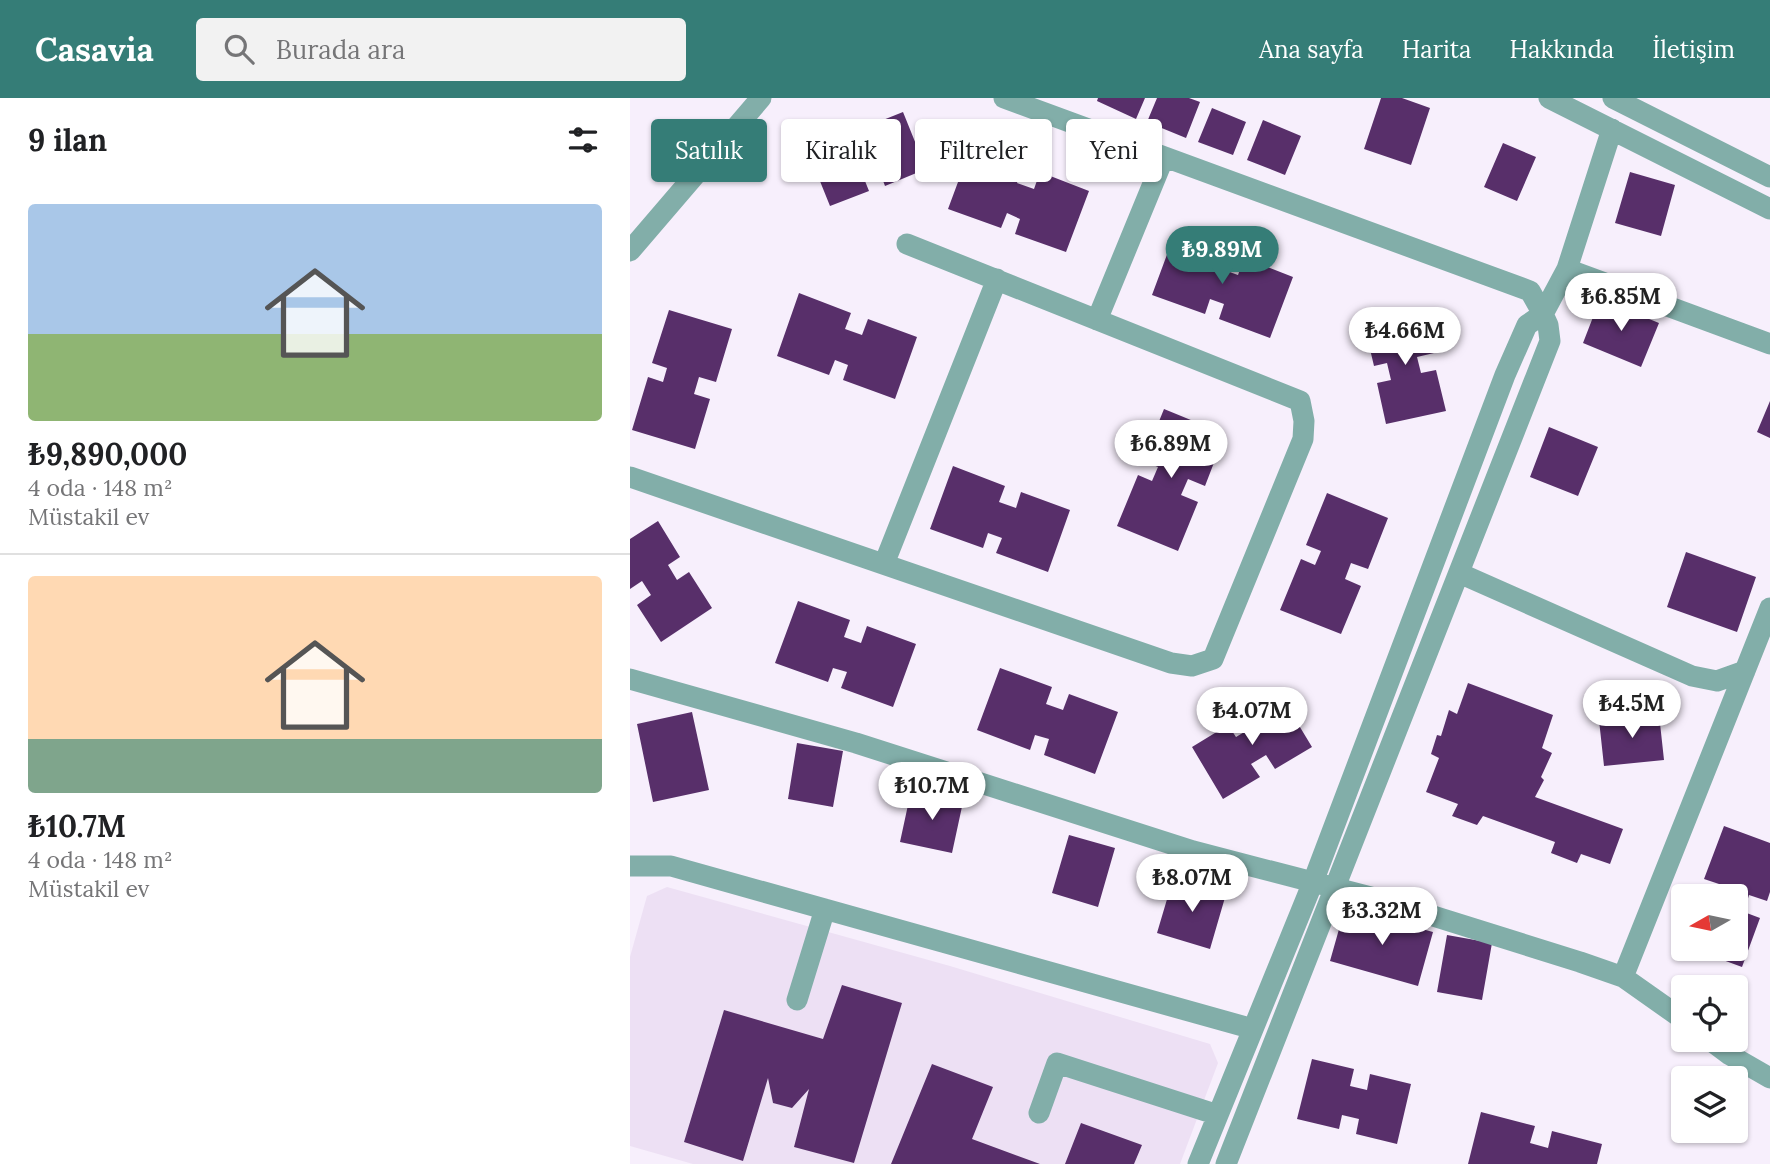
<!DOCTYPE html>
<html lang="tr">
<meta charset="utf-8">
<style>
:root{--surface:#fff;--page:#f2f2f2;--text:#202124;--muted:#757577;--line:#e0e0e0;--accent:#357d77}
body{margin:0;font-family:Lora,serif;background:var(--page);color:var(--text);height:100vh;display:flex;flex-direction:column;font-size:26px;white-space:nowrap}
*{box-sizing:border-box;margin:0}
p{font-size:23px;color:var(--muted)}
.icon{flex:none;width:38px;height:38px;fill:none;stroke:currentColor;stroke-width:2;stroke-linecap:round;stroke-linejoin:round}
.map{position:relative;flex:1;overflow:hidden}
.details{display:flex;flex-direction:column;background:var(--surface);width:630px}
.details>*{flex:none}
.banner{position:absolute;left:21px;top:21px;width:665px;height:63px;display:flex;gap:14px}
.needle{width:46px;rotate:261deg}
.tools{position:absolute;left:1041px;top:786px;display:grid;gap:14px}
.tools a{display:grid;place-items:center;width:77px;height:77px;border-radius:7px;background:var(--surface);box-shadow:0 2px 5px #0004;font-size:35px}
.price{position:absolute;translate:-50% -60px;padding:0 16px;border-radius:24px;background:#fff;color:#222;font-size:23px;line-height:46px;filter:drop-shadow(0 2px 4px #0008)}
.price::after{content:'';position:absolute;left:50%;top:42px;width:21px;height:16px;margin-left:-10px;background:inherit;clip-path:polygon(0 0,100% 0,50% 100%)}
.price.active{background:var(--accent);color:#fff}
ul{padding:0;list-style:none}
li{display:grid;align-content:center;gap:14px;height:371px;padding:0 28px}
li+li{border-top:2px solid var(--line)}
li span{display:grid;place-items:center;height:217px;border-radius:7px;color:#555}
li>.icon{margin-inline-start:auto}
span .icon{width:126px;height:126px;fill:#fffc;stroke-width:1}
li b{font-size:30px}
h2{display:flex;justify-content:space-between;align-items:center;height:84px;padding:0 28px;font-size:30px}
.tag{padding:0 24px;border-radius:7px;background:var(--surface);box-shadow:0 2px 5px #0004;font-size:24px;line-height:63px}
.tag.active{background:var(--accent);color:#fff}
header{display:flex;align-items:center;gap:42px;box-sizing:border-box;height:98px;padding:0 35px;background:var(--accent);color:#fff}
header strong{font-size:33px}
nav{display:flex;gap:38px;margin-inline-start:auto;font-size:24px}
.search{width:490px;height:63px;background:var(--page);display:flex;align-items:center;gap:18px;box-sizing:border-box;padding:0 24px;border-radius:7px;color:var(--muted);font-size:26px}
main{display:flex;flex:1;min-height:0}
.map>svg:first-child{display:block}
.built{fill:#ede0f4}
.building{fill:#582f6a}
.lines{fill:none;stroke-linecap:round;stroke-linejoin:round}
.minor{stroke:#82aea9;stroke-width:21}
</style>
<header>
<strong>Casavia</strong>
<div class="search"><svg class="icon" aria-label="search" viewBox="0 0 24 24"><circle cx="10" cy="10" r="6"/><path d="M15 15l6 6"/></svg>Burada ara</div>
<nav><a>Ana sayfa</a><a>Harita</a><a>Hakkında</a><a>İletişim</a></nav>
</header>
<main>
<section class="details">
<h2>9 ilan<svg class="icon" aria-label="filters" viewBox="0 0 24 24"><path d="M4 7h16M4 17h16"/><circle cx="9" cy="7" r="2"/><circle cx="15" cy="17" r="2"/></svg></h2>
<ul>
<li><span style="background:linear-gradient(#a9c7e8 60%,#8fb573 0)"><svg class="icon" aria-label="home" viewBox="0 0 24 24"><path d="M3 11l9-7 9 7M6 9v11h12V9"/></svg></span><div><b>₺9,890,000</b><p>4 oda · 148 m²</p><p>Müstakil ev</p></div></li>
<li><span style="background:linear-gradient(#ffd9b3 75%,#7fa58c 0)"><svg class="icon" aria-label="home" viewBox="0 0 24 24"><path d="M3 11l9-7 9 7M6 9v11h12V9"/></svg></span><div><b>₺10.7M</b><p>4 oda · 148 m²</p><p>Müstakil ev</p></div></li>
</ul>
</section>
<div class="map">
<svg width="1140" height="1066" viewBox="0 0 1140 1066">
<rect width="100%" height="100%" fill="#f7effc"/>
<!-- built -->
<path class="built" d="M 37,789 L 320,868 L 580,946 L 588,965 L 550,1066 L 63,1066 L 0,1048 L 0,859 L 17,798 Z"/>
<!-- building -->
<path class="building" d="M 468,0 L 515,0 L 506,21 L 467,3 Z
M 527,0 L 559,0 L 570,4 L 556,40 L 517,24 Z
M 751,0 L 772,0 L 800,10 L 781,67 L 734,51 Z
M 582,10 L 616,24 L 603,57 L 568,44 Z
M 273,14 L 296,71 L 255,88 L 249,72 L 233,78 L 239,93 L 200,108 L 177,51 L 217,36 L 222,50 L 238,43 L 233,30 Z
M 633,22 L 671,38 L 655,77 L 617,62 Z
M 873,45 L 906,59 L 887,103 L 854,89 Z
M 341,49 L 393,68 L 387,85 L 404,91 L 410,74 L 459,93 L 436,154 L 385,136 L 390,121 L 377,115 L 371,130 L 318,111 Z
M 1000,74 L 1045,87 L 1031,138 L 985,125 Z
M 545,135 L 597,154 L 591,171 L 608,177 L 614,160 L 663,179 L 640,240 L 589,221 L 594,206 L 580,201 L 575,216 L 522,197 Z
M 169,195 L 221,215 L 215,231 L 232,237 L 238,221 L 287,239 L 265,301 L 213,282 L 218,267 L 205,262 L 199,277 L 147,258 Z
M 970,201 L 1029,225 L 1011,269 L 953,245 Z
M 39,212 L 102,231 L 86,284 L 69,279 L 64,296 L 80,301 L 65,351 L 2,332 L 18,279 L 33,284 L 37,270 L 22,265 Z
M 794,212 L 804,255 L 787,259 L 791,275 L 806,272 L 816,313 L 756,326 L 747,285 L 761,282 L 757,265 L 744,268 L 734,226 Z
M 1140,303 L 1140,340 L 1127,334 Z
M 534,311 L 595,336 L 575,388 L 558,381 L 551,397 L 568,404 L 548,453 L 487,428 L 508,377 L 522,383 L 528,369 L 513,363 Z
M 919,329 L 968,349 L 948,398 L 900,379 Z
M 323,368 L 375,388 L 369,404 L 386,410 L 391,394 L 440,412 L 418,474 L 366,455 L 372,440 L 358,435 L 353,450 L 300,431 Z
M 697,395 L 758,420 L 738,471 L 721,465 L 715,481 L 731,488 L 711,536 L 650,512 L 671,461 L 685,467 L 691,453 L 676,447 Z
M 28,423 L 50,459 L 38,467 L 47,482 L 59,474 L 82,510 L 31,544 L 7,507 L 21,497 L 12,483 L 0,491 L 0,441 Z
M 1056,454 L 1126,479 L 1107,534 L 1037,509 Z
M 168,503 L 220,522 L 214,539 L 231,545 L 237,528 L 286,546 L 263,609 L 211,590 L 217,574 L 203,570 L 198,584 L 145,565 Z
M 370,570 L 422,589 L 416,606 L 433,612 L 439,596 L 488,614 L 465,676 L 414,657 L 419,641 L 405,637 L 400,652 L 347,632 Z
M 838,585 L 923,617 L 912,650 L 922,655 L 911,679 L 914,682 L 905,699 L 993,731 L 980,766 L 951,756 L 947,765 L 921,755 L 925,744 L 853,718 L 847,727 L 822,718 L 828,706 L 796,694 L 809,660 L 801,656 L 807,637 L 811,638 L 819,612 L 827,616 Z
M 650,596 L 682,649 L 645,671 L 636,657 L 621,666 L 630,679 L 593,701 L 562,649 L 598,627 L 606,639 L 621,630 L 613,618 Z
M 62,614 L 79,692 L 23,704 L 7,626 Z
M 1029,616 L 1034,662 L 974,668 L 969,622 Z
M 167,645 L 213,653 L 203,709 L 158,701 Z
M 281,693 L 333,704 L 322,755 L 270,744 Z
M 1094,728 L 1140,745 L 1140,794 L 1137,803 L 1119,797 L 1114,814 L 1130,820 L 1112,869 L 1063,851 L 1106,850 L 1106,798 L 1085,798 L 1089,786 L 1074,781 Z
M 439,737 L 485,750 L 468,809 L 422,795 Z
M 543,781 L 596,796 L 580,851 L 527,835 Z
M 715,810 L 803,834 L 788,888 L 700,863 Z
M 817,837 L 862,845 L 852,902 L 807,894 Z
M 212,887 L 272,905 L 224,1065 L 164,1049 L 179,991 L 162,1010 L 143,1005 L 138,980 L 113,1063 L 54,1044 L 94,912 L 193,941 Z
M 682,961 L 724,971 L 720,988 L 737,992 L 740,976 L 781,986 L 767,1046 L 726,1036 L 729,1021 L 712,1017 L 709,1031 L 667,1021 Z
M 302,966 L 363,989 L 342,1041 L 410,1066 L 261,1066 Z
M 851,1014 L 905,1028 L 900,1045 L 918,1050 L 922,1033 L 972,1046 L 967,1066 L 838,1066 Z
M 451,1025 L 512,1047 L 504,1066 L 435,1066 Z"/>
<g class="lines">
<!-- minor -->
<path class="minor" d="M 374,0 L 900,193 L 913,216
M 919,0 L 1140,111
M 983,0 L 1140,79
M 0,153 L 131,0
M 937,171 L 1140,246
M 913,216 L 937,171 L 982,31
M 467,222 L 534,59
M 0,379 L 541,565 L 562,568 L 583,561 L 673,341 L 674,323 L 670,303 L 277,146
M 254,466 L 367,181
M 829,475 L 1062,578 L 1087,583 L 1115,573
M 0,581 L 226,645 L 563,753 L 752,802 L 950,864 L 993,879 L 1054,922
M 0,768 L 41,768 L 623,931
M 993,879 L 1140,510
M 167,902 L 195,811
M 1080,942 L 1100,957 L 1140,980
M 409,1015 L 427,965 L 588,1017
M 568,1066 L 683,784 L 875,277 L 897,227 L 913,216 L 918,227 L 920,243 L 596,1066"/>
</g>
</svg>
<div class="tools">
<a><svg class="needle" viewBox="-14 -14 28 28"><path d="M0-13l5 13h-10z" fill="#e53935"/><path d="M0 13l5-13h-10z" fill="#757577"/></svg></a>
<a><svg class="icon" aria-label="locate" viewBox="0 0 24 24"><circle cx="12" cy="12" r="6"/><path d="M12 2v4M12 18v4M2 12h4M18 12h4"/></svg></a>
<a><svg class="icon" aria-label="layers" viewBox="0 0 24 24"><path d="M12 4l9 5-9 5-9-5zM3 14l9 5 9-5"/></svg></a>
</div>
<b class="price active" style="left:592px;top:188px">₺9.89M</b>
<b class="price" style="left:991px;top:235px">₺6.85M</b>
<b class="price" style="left:775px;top:269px">₺4.66M</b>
<b class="price" style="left:541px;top:382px">₺6.89M</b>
<b class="price" style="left:1002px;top:642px">₺4.5M</b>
<b class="price" style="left:622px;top:649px">₺4.07M</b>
<b class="price" style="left:302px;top:724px">₺10.7M</b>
<b class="price" style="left:562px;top:816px">₺8.07M</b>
<b class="price" style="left:752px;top:849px">₺3.32M</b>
<div class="banner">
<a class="tag active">Satılık</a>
<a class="tag">Kiralık</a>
<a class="tag">Filtreler</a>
<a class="tag">Yeni</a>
</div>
</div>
</main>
